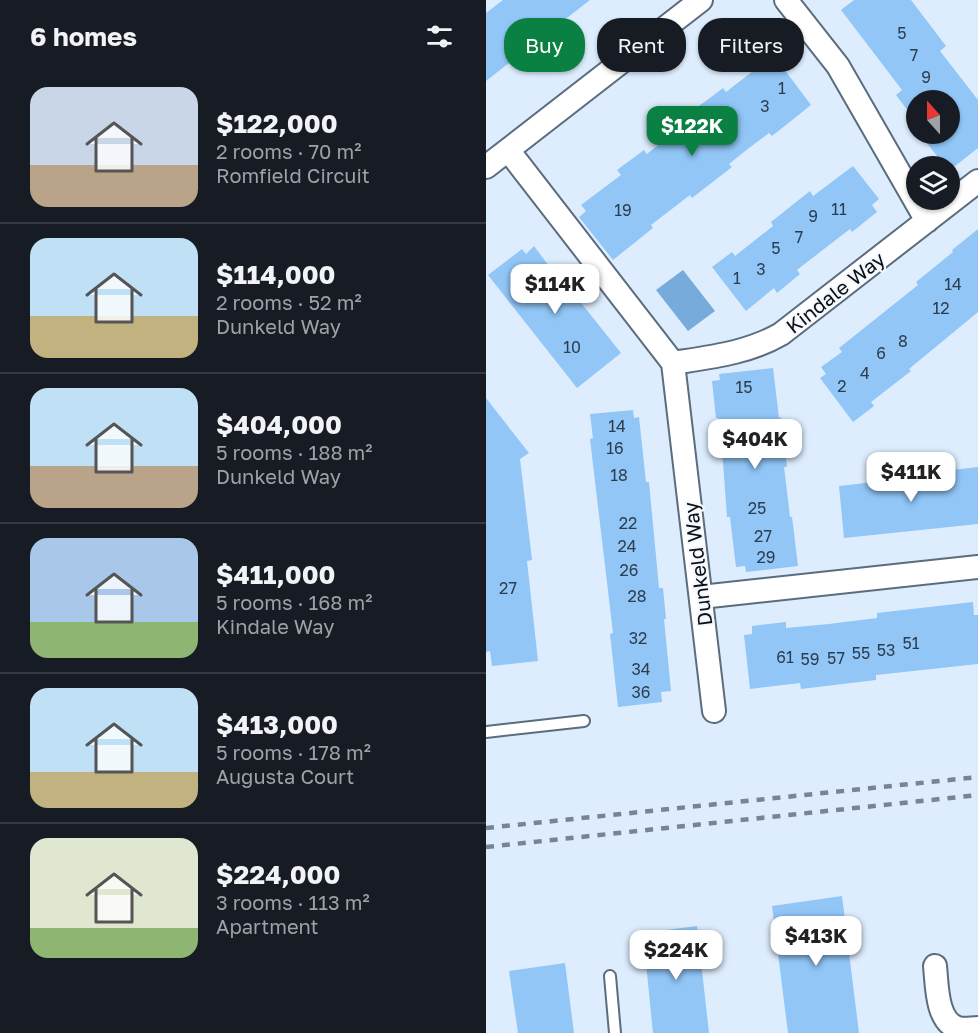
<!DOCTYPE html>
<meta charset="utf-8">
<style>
:root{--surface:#171b24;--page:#242831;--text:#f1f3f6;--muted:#9ea1a6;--line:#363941;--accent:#0b8043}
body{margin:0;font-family:"Golos Text",sans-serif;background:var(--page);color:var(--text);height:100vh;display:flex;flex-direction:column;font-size:22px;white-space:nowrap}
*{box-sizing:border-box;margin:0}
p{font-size:20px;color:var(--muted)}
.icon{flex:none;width:33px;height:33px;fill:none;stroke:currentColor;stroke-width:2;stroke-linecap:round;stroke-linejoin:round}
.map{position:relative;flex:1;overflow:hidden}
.sheet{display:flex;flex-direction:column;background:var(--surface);width:486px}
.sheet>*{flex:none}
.guide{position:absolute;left:18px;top:18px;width:384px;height:54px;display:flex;gap:12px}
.needle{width:39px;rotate:339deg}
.fabs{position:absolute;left:420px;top:90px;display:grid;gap:12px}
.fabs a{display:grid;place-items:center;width:54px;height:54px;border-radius:50%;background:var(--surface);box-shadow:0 2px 4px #0004;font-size:30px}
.price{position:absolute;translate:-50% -51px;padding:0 14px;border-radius:12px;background:#fff;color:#222;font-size:20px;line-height:39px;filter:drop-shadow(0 2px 3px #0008)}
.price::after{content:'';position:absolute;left:50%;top:36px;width:18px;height:14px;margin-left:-9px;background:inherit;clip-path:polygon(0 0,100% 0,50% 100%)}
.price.selected{background:var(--accent);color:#fff}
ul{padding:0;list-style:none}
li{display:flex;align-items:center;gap:18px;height:150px;padding:0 30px}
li+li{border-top:2px solid var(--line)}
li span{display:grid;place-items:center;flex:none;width:168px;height:120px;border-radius:18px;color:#555}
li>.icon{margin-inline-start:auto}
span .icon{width:72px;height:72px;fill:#fffc;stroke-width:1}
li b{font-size:26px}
h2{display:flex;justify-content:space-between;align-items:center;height:72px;padding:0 30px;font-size:26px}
.pill{padding:0 21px;border-radius:24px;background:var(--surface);box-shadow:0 2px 4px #0004;font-size:21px;line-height:54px}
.pill.selected{background:var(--accent);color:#fff}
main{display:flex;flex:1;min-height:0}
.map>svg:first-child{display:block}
.water{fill:#77abdc}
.building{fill:#91c6f7}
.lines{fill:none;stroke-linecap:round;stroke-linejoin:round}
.service-casing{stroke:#5a6c7d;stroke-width:14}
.minor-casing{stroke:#5a6c7d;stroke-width:26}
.service{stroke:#fff;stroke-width:10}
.minor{stroke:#fff;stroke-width:22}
.rail{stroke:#798490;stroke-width:4.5;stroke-dasharray:8 8;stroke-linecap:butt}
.labels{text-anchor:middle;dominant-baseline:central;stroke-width:4.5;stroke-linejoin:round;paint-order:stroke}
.number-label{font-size:16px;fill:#2b3d4e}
.street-label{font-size:20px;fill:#090f16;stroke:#f5f9fd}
</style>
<main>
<section class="sheet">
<h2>6 homes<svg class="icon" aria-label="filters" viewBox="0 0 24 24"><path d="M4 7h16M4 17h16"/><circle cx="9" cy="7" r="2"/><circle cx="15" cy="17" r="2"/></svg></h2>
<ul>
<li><span style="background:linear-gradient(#c9d6e8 65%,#b9a48a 0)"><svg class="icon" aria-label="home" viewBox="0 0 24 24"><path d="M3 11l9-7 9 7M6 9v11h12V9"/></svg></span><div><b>$122,000</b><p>2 rooms · 70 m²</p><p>Romfield Circuit</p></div></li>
<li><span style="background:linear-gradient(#bfe0f5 65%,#c2b280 0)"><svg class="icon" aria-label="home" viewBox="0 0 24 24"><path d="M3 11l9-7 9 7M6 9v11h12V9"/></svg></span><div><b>$114,000</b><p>2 rooms · 52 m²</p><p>Dunkeld Way</p></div></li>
<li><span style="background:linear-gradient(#bfe0f5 65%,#b9a48a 0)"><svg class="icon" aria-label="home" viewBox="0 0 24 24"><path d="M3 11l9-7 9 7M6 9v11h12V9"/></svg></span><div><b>$404,000</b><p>5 rooms · 188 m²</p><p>Dunkeld Way</p></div></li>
<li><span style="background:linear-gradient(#a9c7e8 70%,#8fb573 0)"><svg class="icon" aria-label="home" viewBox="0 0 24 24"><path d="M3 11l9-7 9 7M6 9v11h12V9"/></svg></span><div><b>$411,000</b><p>5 rooms · 168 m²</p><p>Kindale Way</p></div></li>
<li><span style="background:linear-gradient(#bfe0f5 70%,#c2b280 0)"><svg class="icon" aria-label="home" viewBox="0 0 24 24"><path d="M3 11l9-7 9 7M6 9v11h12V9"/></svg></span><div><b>$413,000</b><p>5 rooms · 178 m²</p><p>Augusta Court</p></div></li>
<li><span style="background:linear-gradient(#dfe7d0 75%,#8fb573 0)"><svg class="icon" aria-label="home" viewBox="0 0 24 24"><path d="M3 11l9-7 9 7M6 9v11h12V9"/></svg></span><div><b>$224,000</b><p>3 rooms · 113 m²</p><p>Apartment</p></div></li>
</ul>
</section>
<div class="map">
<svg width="492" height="1033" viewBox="0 0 492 1033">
<rect width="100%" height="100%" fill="#ddedfd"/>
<!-- water -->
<path class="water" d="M 197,270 L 229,311 L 202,331 L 170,290 Z"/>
<!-- building -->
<path class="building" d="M 17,0 L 104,0 L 0,81 L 0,13 Z
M 368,0 L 425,0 L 460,46 L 454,51 L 492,100 L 492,148 L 464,170 L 464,166 L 459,166 L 436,137 L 439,134 L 464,134 L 464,100 L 430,100 L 430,122 L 410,95 L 416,90 L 355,10 Z
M 280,61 L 285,67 L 292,61 L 325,105 L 286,136 L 283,133 L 263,148 L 243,164 L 246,167 L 206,198 L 204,195 L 165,225 L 167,228 L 127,260 L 93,217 L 100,211 L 95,205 L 135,175 L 131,170 L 158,150 L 161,154 L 213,112 L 210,108 L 224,98 L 237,88 L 240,92 Z
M 367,166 L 393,199 L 386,205 L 391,212 L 366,232 L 364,229 L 338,249 L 311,270 L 314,274 L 291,293 L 288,288 L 260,311 L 226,267 L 246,252 L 249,256 L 287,226 L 285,222 L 324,191 L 327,196 Z
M 492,229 L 492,312 L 423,369 L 425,371 L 385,402 L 388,406 L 367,422 L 334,378 L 340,374 L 335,367 L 356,352 L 353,348 L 432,285 L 430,282 L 467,252 L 466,250 Z
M 48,246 L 63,266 L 65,265 L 135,353 L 91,388 L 2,275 L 36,249 L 40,254 Z
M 287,368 L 293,418 L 295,417 L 301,467 L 298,467 L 304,517 L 306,517 L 312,566 L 260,572 L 259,566 L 250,567 L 244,517 L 241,517 L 236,449 L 232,418 L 230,418 L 226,381 L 234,380 L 233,374 Z
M 0,398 L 43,453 L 34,459 L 46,560 L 41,561 L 52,661 L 6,666 L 4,651 L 0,652 Z
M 147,410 L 148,418 L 153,417 L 160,482 L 163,482 L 173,588 L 177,588 L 180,619 L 178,619 L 185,691 L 175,692 L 176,702 L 132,707 L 124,634 L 127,633 L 104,439 L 107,438 L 104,414 Z
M 492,467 L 492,524 L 358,538 L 353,486 L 424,478 L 423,475 Z
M 487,602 L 488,615 L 492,615 L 492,664 L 390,675 L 390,680 L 315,689 L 314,683 L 264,689 L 258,635 L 266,634 L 266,626 L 300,622 L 300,628 L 343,624 L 391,618 L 391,613 Z
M 356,896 L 373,1033 L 302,1033 L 286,906 Z
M 211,926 L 223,1033 L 167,1033 L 157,933 Z
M 79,963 L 88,1033 L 32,1033 L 23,971 Z"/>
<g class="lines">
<defs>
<path id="service" d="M 0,732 L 98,721
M 124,976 L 129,1033"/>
<path id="minor" d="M 300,0 L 352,66 L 441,221
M 22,150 L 187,363 L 228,711
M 0,167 L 215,0
M 187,363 C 225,357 262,353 295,334 L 492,181
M 215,597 L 492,567
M 449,966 C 451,984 450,1022 472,1028 C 478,1030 486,1028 492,1028"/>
</defs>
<!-- service casing -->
<use href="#service" class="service-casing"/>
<!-- minor casing -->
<use href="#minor" class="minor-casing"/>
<!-- service -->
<use href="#service" class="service"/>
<!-- minor -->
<use href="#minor" class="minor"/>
<!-- rail -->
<path class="rail" d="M 0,828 L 492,777
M 0,847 L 492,795"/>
</g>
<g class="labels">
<!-- number labels -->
<g class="number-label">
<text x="416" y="33">5</text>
<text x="428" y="55">7</text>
<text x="440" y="77">9</text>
<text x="296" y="88">1</text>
<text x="279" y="106">3</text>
<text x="353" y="209">11</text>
<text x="137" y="210">19</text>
<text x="327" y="216">9</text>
<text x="313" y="237">7</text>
<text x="290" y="248">5</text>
<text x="275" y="269">3</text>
<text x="251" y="278">1</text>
<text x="467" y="284">14</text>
<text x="455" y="308">12</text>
<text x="417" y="341">8</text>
<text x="86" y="347">10</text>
<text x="395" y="353">6</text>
<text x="379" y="373">4</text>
<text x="356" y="386">2</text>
<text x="258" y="387">15</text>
<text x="131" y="426">14</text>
<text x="129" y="448">16</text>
<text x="133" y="475">18</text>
<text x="271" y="508">25</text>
<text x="142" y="523">22</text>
<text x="277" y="536">27</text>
<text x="141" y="546">24</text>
<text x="280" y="557">29</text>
<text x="143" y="570">26</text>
<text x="22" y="588">27</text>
<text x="151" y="596">28</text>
<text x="152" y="638">32</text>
<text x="425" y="643">51</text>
<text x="400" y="650">53</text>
<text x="375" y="653">55</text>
<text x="299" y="657">61</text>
<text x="350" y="658">57</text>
<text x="324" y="659">59</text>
<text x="155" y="669">34</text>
<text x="155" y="692">36</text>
</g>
<!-- street labels -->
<g class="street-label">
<text transform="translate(349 292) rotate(-38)">Kindale Way</text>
<text transform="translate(211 564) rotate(-97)">Dunkeld Way</text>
</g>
</g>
</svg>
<div class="fabs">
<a><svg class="needle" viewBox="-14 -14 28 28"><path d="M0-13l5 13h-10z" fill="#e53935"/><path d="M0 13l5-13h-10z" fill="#9ea1a6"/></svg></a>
<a><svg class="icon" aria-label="layers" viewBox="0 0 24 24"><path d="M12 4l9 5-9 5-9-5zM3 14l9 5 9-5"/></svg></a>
</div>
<b class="price selected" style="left:206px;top:157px">$122K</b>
<b class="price" style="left:69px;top:315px">$114K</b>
<b class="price" style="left:269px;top:470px">$404K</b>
<b class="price" style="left:425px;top:503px">$411K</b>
<b class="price" style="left:330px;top:967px">$413K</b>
<b class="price" style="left:190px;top:981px">$224K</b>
<div class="guide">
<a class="pill selected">Buy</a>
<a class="pill">Rent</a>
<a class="pill">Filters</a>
</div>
</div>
</main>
